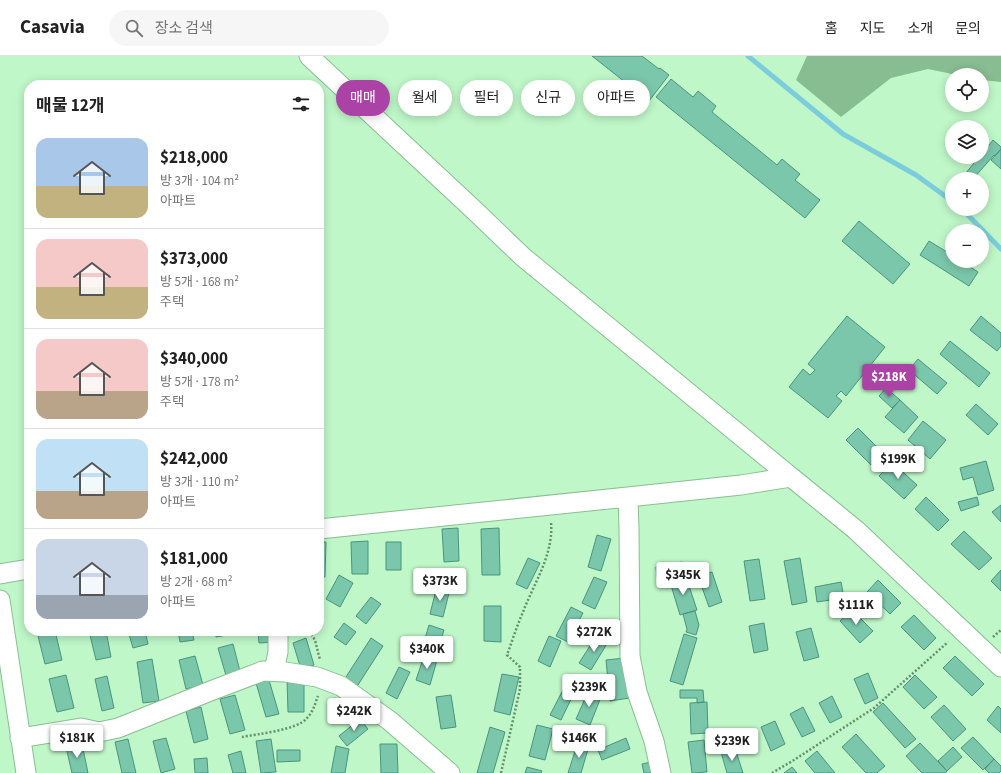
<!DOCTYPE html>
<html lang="ko">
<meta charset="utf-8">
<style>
:root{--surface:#fff;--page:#f6f6f6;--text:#222;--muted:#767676;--line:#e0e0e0;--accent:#ab43a7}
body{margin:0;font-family:"Source Sans 3","Noto Sans KR",sans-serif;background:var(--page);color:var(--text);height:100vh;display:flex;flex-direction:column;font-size:15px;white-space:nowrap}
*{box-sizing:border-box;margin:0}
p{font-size:13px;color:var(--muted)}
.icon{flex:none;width:22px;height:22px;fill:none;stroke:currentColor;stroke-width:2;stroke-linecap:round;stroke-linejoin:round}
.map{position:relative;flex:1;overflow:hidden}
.details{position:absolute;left:24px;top:24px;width:300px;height:556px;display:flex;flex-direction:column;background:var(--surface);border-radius:16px;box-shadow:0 2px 10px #0003}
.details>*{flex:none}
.hud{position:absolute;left:336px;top:24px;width:380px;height:36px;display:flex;gap:8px}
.tools{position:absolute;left:945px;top:12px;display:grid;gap:8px}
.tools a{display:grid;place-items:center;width:44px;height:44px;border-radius:50%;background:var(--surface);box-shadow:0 2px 10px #0003;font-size:20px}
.price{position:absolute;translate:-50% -34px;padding:0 9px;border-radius:4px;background:#fff;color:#222;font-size:13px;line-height:26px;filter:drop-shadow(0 1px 2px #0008)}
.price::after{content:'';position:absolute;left:50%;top:24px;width:12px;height:9px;margin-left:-6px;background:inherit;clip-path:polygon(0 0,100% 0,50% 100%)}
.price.active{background:var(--accent);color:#fff}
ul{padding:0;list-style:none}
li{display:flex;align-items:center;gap:12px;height:100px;padding:0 12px}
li+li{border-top:1px solid var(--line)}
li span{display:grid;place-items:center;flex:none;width:112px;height:80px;border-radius:12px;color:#555}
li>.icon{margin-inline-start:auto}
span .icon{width:48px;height:48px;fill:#fffc;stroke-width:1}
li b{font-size:17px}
h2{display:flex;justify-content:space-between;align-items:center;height:48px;padding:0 12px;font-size:17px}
.pill{padding:0 14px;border-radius:18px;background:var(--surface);box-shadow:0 2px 10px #0003;font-size:14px;line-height:36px}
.pill.active{background:var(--accent);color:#fff}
header{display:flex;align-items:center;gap:24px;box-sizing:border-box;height:56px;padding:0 20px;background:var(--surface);border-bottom:1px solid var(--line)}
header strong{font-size:19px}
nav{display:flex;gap:22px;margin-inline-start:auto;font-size:14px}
.search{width:280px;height:36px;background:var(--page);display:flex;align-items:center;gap:10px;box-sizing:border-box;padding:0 14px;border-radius:22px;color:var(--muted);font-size:15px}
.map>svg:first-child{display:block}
.forest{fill:#88bc91}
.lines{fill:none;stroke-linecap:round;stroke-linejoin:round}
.stream{stroke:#7ccddb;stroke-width:5}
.building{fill:#7bc7ac;stroke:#49957c}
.minor-casing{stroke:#89bf92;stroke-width:21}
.path{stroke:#678e6e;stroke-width:2.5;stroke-dasharray:2 2;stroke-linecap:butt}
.minor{stroke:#fff;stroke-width:19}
</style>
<header>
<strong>Casavia</strong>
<div class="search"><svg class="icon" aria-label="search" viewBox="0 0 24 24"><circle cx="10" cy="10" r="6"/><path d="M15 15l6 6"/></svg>장소 검색</div>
<nav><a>홈</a><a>지도</a><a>소개</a><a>문의</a></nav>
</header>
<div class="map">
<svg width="1001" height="717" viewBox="0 0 1001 717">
<rect width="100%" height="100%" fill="#bff7c8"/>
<!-- forest -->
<path class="forest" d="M 807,0 L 1001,0 L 1001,26 L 982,24 L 982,19 L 957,19 L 928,13 L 891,22 L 841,61 L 796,24 Z"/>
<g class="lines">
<!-- stream -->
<path class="stream" d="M 748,0 L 843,78 L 916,119 L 952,145
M 962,153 L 1001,193"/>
</g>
<!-- building -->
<path class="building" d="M 592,0 L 642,0 L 659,13 L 660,12 L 669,19 L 649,45 Z
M 671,23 L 693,41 L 698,35 L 716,50 L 712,56 L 777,109 L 782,103 L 800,118 L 795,124 L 820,144 L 805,162 L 656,41 Z
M 993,84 L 1001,91 L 1001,93 L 995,100 L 994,99 L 973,123 L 971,123 L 965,118 L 979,101 L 982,101 L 982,98 Z
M 1001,93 L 1001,113 L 991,104 Z
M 859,165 L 910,208 L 893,228 L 842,185 Z
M 929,185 L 952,199 L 952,205 L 961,205 L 978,216 L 969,230 L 920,199 Z
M 847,260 L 885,291 L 846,340 L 841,335 L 836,340 L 842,345 L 828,362 L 789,331 L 803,313 L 810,319 L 815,314 L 808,308 Z
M 981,260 L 1001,277 L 1001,290 L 997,295 L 970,274 Z
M 950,285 L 990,317 L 979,331 L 940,298 Z
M 918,303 L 947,327 L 937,338 L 909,314 Z
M 886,332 L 900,344 L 892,352 L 879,340 Z
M 900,344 L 918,361 L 904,377 L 885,361 Z
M 976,348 L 998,368 L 988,379 L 966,359 Z
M 923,365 L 946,384 L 930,403 L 908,384 Z
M 858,372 L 883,397 L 871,409 L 846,384 Z
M 986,405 L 994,434 L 978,439 L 973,421 L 963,424 L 960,412 Z
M 892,406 L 917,429 L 904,443 L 879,420 Z
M 926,441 L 949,464 L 938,475 L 915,453 Z
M 977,441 L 979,449 L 961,455 L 958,446 Z
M 1001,449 L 1001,466 L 992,456 Z
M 458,472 L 459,505 L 444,506 L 442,473 Z
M 499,472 L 500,519 L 482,519 L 481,473 Z
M 964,475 L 992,502 L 979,514 L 951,488 Z
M 597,479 L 611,483 L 601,515 L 588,511 Z
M 368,485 L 368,518 L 352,518 L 351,486 Z
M 319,486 L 326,486 L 325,521 L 319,520 Z
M 386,486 L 401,486 L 401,514 L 386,514 Z
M 528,502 L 540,507 L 527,533 L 516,528 Z
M 800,502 L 807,546 L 792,549 L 784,505 Z
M 759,503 L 765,543 L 750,545 L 744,505 Z
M 682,506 L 686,521 L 676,524 L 674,518 L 657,521 L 656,511 Z
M 1001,514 L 1001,535 L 991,525 Z
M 712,516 L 722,546 L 709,551 L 698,520 Z
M 339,519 L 353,527 L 340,551 L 326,543 Z
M 594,521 L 607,526 L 595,553 L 582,547 Z
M 686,521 L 697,554 L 680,559 L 670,526 Z
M 878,524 L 901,547 L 890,558 L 867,536 Z
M 841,526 L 844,542 L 817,546 L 815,531 Z
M 437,530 L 450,533 L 443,561 L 430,558 Z
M 371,541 L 381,548 L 366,568 L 356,560 Z
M 484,550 L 501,550 L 501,586 L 484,585 Z
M 571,551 L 583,557 L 568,586 L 556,580 Z
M 852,554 L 873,575 L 860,587 L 840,565 Z
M 695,555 L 699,569 L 696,579 L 686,576 L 687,573 L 683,558 Z
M 914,559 L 936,582 L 924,594 L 901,571 Z
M 344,567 L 356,576 L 346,589 L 334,581 Z
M 764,567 L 768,594 L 754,597 L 749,570 Z
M 429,569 L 444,574 L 436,600 L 421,596 Z
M 811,572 L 819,601 L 804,605 L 796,576 Z
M 41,575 L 55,575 L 62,604 L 45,608 L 37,576 Z
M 89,575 L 106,575 L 111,601 L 96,604 Z
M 128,575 L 145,575 L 148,588 L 133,592 Z
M 178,575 L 192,575 L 194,584 L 180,586 Z
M 215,575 L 232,575 L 233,578 L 216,581 Z
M 258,575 L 274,575 L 275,586 L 259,587 Z
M 684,578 L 697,582 L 683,629 L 670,625 Z
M 597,579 L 608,586 L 591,614 L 579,607 Z
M 549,580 L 561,585 L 550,611 L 538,605 Z
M 306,582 L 314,609 L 301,613 L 293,587 Z
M 371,582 L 383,590 L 356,632 L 344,624 Z
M 233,588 L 241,619 L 227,623 L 218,592 Z
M 195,600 L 203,629 L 186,633 L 179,604 Z
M 424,600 L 437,604 L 430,629 L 416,624 Z
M 955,600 L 984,628 L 972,640 L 943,612 Z
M 625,602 L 630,642 L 610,645 L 606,604 Z
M 152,603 L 159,645 L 143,647 L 137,606 Z
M 399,611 L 410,616 L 397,643 L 386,637 Z
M 868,617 L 878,642 L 865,648 L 854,623 Z
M 502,618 L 519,621 L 510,659 L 494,655 Z
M 66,619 L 74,652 L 57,656 L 49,623 Z
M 915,619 L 937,641 L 924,653 L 903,631 Z
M 107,620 L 114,652 L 102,655 L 95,623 Z
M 304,622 L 304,656 L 288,656 L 287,623 Z
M 269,624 L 279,658 L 266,661 L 256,627 Z
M 564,632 L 574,637 L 561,664 L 550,659 Z
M 680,634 L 703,634 L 704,646 L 697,647 L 697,642 L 680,642 Z
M 588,636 L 601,641 L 590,669 L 576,663 Z
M 235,639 L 245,674 L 230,678 L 220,643 Z
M 451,639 L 456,671 L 441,673 L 436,641 Z
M 832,640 L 842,661 L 830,667 L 819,647 Z
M 707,646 L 708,677 L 691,678 L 690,647 Z
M 883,647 L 916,683 L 905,692 L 873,656 Z
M 944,649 L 966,673 L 953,685 L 931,661 Z
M 998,650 L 1001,653 L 1001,677 L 987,664 Z
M 201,651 L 208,683 L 194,687 L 186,655 Z
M 803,651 L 815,675 L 802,681 L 790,658 Z
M 360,663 L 368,673 L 347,690 L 339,680 Z
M 775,665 L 785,688 L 771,695 L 761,671 Z
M 537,669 L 553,673 L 545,704 L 529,700 Z
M 490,671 L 505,676 L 493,717 L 477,717 Z
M 856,678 L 885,710 L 877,717 L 866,717 L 842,691 Z
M 973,681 L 994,703 L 983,714 L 961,692 Z
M 166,682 L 175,713 L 161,717 L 153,685 Z
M 626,682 L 630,693 L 602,704 L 598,694 Z
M 128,683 L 136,717 L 122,717 L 115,686 Z
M 271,683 L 276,716 L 261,717 L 256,685 Z
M 704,684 L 707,716 L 692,717 L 688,686 Z
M 578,686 L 589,690 L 581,717 L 568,717 Z
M 920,687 L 947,715 L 945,717 L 922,717 L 906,700 Z
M 82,688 L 88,717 L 72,717 L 66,691 Z
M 380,688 L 397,688 L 398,717 L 381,717 Z
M 336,690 L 349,693 L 345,717 L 331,717 Z
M 953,691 L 962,701 L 947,715 L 938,705 Z
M 735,692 L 743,717 L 727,717 L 721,696 Z
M 277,694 L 300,694 L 300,705 L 277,706 Z
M 241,695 L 246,717 L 233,717 L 228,699 Z
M 817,695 L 835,717 L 815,717 L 805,705 Z
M 207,702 L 208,717 L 195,717 L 194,703 Z
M 994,703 L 1001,710 L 1001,715 L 999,717 L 989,717 L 985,713 Z
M 651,706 L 654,717 L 644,717 L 642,708 Z
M 527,711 L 542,715 L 541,717 L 525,717 Z
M 792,711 L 797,717 L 784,717 Z"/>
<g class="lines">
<defs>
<path id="minor" d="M 309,0 L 474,154 L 523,201 L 791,421
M 628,441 L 629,473 L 630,600 L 637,636 L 654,685 L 661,717
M 319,473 L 628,441 L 741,429 L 791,421 L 856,474 L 1001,611
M 0,518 L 29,513
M 0,544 L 26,717
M 274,615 L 278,596 L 278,575
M 20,682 L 81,672 L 99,676 L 118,672 L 213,634 L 263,615 L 285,616 L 317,621 L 341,630 L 390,665 L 450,717"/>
</defs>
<!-- minor casing -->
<use href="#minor" class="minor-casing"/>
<!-- path -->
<path class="path" d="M 309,575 L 315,584 L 320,604
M 993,581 L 1001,574
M 242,681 C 257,678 298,674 307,662 C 313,656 315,648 318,640
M 501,717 L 520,633 L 520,611 L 507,599 C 512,585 517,570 523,556 C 534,527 554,498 551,466
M 772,717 L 794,704 L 874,652 L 948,586"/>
<!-- minor -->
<use href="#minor" class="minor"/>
</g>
</svg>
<div class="tools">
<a><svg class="icon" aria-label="locate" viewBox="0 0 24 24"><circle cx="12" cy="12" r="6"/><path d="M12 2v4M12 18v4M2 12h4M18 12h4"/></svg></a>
<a><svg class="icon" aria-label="layers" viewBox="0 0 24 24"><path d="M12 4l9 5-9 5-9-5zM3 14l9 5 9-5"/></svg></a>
<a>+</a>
<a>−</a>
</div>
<b class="price active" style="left:889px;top:342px">$218K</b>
<b class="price" style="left:898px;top:424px">$199K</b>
<b class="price" style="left:683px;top:540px">$345K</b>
<b class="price" style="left:440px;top:546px">$373K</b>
<b class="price" style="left:856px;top:570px">$111K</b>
<b class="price" style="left:594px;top:597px">$272K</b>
<b class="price" style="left:427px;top:614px">$340K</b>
<b class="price" style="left:589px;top:652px">$239K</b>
<b class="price" style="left:354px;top:676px">$242K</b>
<b class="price" style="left:77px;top:703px">$181K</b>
<b class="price" style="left:579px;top:703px">$146K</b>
<b class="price" style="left:732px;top:706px">$239K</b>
<div class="hud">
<a class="pill active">매매</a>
<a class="pill">월세</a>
<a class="pill">필터</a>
<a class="pill">신규</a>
<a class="pill">아파트</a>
</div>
<section class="details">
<h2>매물 12개<svg class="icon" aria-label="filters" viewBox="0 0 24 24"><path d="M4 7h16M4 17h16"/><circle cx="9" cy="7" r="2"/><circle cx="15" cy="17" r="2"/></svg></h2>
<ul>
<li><span style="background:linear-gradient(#a9c7e8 60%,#c2b280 0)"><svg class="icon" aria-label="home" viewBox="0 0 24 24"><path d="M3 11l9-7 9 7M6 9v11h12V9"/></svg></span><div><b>$218,000</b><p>방 3개 · 104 m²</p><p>아파트</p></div></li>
<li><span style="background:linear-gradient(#f6c9c9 60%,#c2b280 0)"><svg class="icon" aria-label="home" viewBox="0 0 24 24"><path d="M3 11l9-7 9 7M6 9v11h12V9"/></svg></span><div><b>$373,000</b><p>방 5개 · 168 m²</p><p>주택</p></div></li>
<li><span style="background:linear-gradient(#f6c9c9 65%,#b9a48a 0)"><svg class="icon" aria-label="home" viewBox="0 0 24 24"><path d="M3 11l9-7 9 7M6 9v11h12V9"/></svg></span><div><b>$340,000</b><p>방 5개 · 178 m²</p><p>주택</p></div></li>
<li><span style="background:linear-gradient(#bfe0f5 65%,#b9a48a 0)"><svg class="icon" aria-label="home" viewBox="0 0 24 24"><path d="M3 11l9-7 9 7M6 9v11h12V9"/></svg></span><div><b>$242,000</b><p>방 3개 · 110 m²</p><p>아파트</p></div></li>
<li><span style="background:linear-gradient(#c9d6e8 70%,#9aa5b1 0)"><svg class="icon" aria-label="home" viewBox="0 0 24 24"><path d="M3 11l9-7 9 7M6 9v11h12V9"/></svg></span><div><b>$181,000</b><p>방 2개 · 68 m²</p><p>아파트</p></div></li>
</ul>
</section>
</div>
